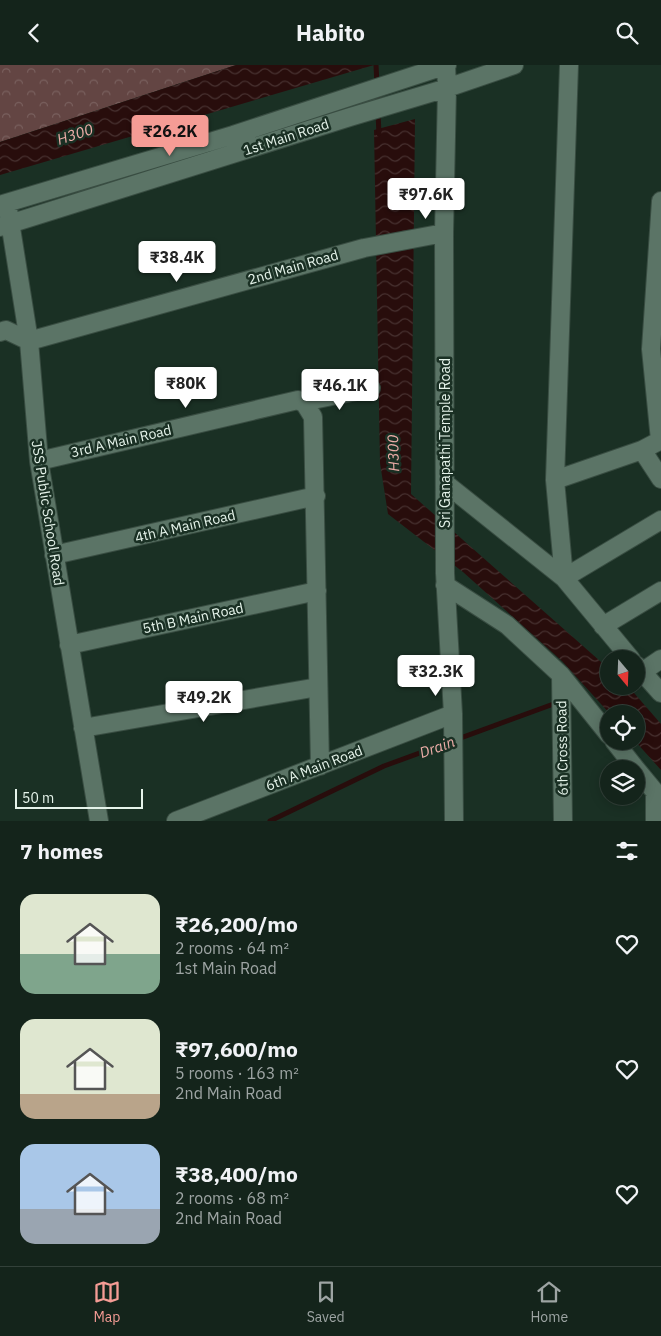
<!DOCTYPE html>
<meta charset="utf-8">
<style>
:root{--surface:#14241b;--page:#1d2c24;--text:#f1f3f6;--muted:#9da4a3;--line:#33413a;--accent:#f59c95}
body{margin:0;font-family:"IBM Plex Sans",sans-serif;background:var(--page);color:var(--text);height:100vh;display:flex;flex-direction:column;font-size:19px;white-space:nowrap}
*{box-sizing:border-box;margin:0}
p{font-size:16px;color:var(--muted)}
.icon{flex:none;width:28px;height:28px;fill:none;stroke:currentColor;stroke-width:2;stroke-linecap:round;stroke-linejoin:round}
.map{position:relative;height:756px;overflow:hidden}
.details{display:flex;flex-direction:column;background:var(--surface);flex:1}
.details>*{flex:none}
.needle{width:32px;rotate:161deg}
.fabs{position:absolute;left:600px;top:585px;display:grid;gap:10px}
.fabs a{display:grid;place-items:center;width:45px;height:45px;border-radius:50%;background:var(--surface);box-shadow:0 2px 12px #0003,0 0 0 1px var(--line);font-size:25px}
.scale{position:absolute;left:15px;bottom:12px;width:128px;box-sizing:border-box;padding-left:5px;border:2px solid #e5f3ea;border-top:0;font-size:14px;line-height:18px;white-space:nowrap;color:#e5f3ea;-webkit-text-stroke:4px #1a3024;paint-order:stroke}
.price{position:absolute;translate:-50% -42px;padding:0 11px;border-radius:5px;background:#fff;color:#222;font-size:16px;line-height:32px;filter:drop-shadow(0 1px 2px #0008)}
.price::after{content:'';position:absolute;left:50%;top:30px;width:15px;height:11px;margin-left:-8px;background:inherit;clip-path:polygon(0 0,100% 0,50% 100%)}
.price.selected{background:var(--accent);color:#111}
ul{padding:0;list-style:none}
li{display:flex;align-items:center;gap:15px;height:125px;padding:0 20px}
li span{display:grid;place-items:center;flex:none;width:140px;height:100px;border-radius:15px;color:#555}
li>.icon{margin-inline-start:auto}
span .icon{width:60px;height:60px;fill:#fffc;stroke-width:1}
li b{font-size:21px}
h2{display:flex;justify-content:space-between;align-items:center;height:60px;padding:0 20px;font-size:21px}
header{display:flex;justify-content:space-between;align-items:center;height:65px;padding:0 20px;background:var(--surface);font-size:22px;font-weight:700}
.tab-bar{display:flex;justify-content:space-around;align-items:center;height:70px;border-top:1px solid var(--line);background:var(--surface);font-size:14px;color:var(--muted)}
.tab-bar a{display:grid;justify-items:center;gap:2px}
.tab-bar .selected{color:var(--accent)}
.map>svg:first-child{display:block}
.forest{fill:url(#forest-crowns)}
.water{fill:url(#water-waves)}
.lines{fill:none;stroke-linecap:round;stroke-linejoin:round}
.stream{stroke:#280d0c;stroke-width:5}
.minor-casing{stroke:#394d42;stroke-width:20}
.minor{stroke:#5b7466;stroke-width:18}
.labels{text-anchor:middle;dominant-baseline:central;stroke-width:5;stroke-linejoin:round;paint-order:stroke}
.street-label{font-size:14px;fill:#e5f3ea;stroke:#1a3024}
.water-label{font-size:15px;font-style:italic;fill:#edada8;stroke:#1a3024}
</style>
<header><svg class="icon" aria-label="back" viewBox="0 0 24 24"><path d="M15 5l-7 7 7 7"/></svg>Habito<svg class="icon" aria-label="search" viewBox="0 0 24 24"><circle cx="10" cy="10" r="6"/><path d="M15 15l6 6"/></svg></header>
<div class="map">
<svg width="661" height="756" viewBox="0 0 661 756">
<defs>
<pattern id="forest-crowns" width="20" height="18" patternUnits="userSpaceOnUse" patternTransform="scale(1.25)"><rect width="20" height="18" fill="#634543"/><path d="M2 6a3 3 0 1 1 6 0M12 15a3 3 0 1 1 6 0" fill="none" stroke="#79605e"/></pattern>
<pattern id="water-waves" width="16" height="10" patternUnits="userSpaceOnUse" patternTransform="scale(1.25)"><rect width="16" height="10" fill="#280d0c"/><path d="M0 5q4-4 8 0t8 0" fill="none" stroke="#473130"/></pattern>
</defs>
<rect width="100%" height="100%" fill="#1a3024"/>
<!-- forest -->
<path class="forest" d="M 0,0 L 236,0 L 0,77 Z"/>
<!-- water -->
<path class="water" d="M 236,0 L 374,0 L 0,110 L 0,77 Z
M 415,54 L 411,429 L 609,604 L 609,621 L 628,621 L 661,659 L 661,705 L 635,676 L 636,676 L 636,649 L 610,649 L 562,596 L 463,507 L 388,449 L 380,398 L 374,65 Z"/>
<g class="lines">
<!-- stream -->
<path class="stream" d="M 376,0 L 378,39
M 378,48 L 379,69
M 270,756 L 384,701 L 559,637"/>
<defs>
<path id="minor" d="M 446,0 L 447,23 L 444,168 L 445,508 L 453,649 L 454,756
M 569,0 L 555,415 L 564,513 L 661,455
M 7,138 L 29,276 L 39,396 L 99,756
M 0,140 L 233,70 L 447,0
M 0,162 L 350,52 L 447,23 L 514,0
M 0,267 L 6,265 L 29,276 L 364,183 L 444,168
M 303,337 L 371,323
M 660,375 L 651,284 L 661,136
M 642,385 L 661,414
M 39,396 L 298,335 L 305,339 L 313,352 L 320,701
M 555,415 L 642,385 L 661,375
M 445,418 L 564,513 L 631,594
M 54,490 L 316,431
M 445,520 L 507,560 L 561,610 L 609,670
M 603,561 L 661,526
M 69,580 L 317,526
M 636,600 L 661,628
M 642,607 L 661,594
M 561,610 L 563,756
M 83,663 L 318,622
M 614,676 L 636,704
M 636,704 L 661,734
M 655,727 L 655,756
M 176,756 L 453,649"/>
</defs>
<!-- minor casing -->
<use href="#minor" class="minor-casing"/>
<!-- minor -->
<use href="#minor" class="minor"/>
</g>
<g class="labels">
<!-- street labels -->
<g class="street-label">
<text transform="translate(286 72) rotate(-18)">1st Main Road</text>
<text transform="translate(293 202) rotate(-16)">2nd Main Road</text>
<text transform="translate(121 376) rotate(-13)">3rd A Main Road</text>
<text transform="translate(445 378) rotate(-90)">Sri Ganapathi Temple Road</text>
<text transform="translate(48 448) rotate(81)">JSS Public School Road</text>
<text transform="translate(185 461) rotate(-13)">4th A Main Road</text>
<text transform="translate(193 553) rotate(-12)">5th B Main Road</text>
<text transform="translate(562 683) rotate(-91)">6th Cross Road</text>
<text transform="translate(314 703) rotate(-21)">6th A Main Road</text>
</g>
<!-- water labels -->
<g class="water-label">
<text transform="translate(75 69) rotate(-18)">H300</text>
<text transform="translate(393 388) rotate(-92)">H300</text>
<text transform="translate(437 682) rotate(-20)">Drain</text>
</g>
</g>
</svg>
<div class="fabs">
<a><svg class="needle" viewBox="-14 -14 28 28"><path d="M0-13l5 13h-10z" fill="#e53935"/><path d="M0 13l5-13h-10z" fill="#9da4a3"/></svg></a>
<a><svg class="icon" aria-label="locate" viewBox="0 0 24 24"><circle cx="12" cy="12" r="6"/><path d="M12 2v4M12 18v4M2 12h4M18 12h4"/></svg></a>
<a><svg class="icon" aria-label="layers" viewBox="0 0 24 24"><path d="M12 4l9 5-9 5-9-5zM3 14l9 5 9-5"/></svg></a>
</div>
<div class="scale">50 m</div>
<b class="price selected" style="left:170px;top:92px">₹26.2K</b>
<b class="price" style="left:426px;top:155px">₹97.6K</b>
<b class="price" style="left:177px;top:218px">₹38.4K</b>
<b class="price" style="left:186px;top:344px">₹80K</b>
<b class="price" style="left:340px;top:346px">₹46.1K</b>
<b class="price" style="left:436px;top:632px">₹32.3K</b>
<b class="price" style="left:204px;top:658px">₹49.2K</b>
</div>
<section class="details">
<h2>7 homes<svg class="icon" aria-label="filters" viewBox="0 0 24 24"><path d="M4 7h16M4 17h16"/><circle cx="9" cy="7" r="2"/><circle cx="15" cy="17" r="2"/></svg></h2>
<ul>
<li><span style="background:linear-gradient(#dfe7d0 60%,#7fa58c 0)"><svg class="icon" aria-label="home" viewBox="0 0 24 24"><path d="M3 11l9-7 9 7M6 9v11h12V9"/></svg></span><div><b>₹26,200/mo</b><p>2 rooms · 64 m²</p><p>1st Main Road</p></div><svg class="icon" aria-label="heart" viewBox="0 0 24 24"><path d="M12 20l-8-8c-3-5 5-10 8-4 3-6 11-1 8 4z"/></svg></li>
<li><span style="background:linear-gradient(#dfe7d0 75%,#b9a48a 0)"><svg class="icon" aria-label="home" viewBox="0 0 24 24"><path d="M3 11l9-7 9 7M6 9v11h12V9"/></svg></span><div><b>₹97,600/mo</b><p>5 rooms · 163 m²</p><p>2nd Main Road</p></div><svg class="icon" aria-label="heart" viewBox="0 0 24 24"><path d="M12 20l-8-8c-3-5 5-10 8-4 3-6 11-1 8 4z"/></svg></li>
<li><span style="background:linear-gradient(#a9c7e8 65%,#9aa5b1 0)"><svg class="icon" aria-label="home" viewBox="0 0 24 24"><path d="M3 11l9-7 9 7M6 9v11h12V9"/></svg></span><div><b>₹38,400/mo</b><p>2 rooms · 68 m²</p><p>2nd Main Road</p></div><svg class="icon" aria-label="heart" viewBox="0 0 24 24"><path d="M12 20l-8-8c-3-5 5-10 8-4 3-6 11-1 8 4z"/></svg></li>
</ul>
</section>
<nav class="tab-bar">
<a class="selected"><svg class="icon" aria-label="map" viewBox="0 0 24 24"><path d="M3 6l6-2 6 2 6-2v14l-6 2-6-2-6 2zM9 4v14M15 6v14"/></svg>Map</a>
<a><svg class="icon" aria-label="saved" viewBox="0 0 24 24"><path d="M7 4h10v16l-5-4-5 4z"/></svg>Saved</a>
<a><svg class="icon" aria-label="home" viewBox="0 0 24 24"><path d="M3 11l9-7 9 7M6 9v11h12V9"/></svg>Home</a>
</nav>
